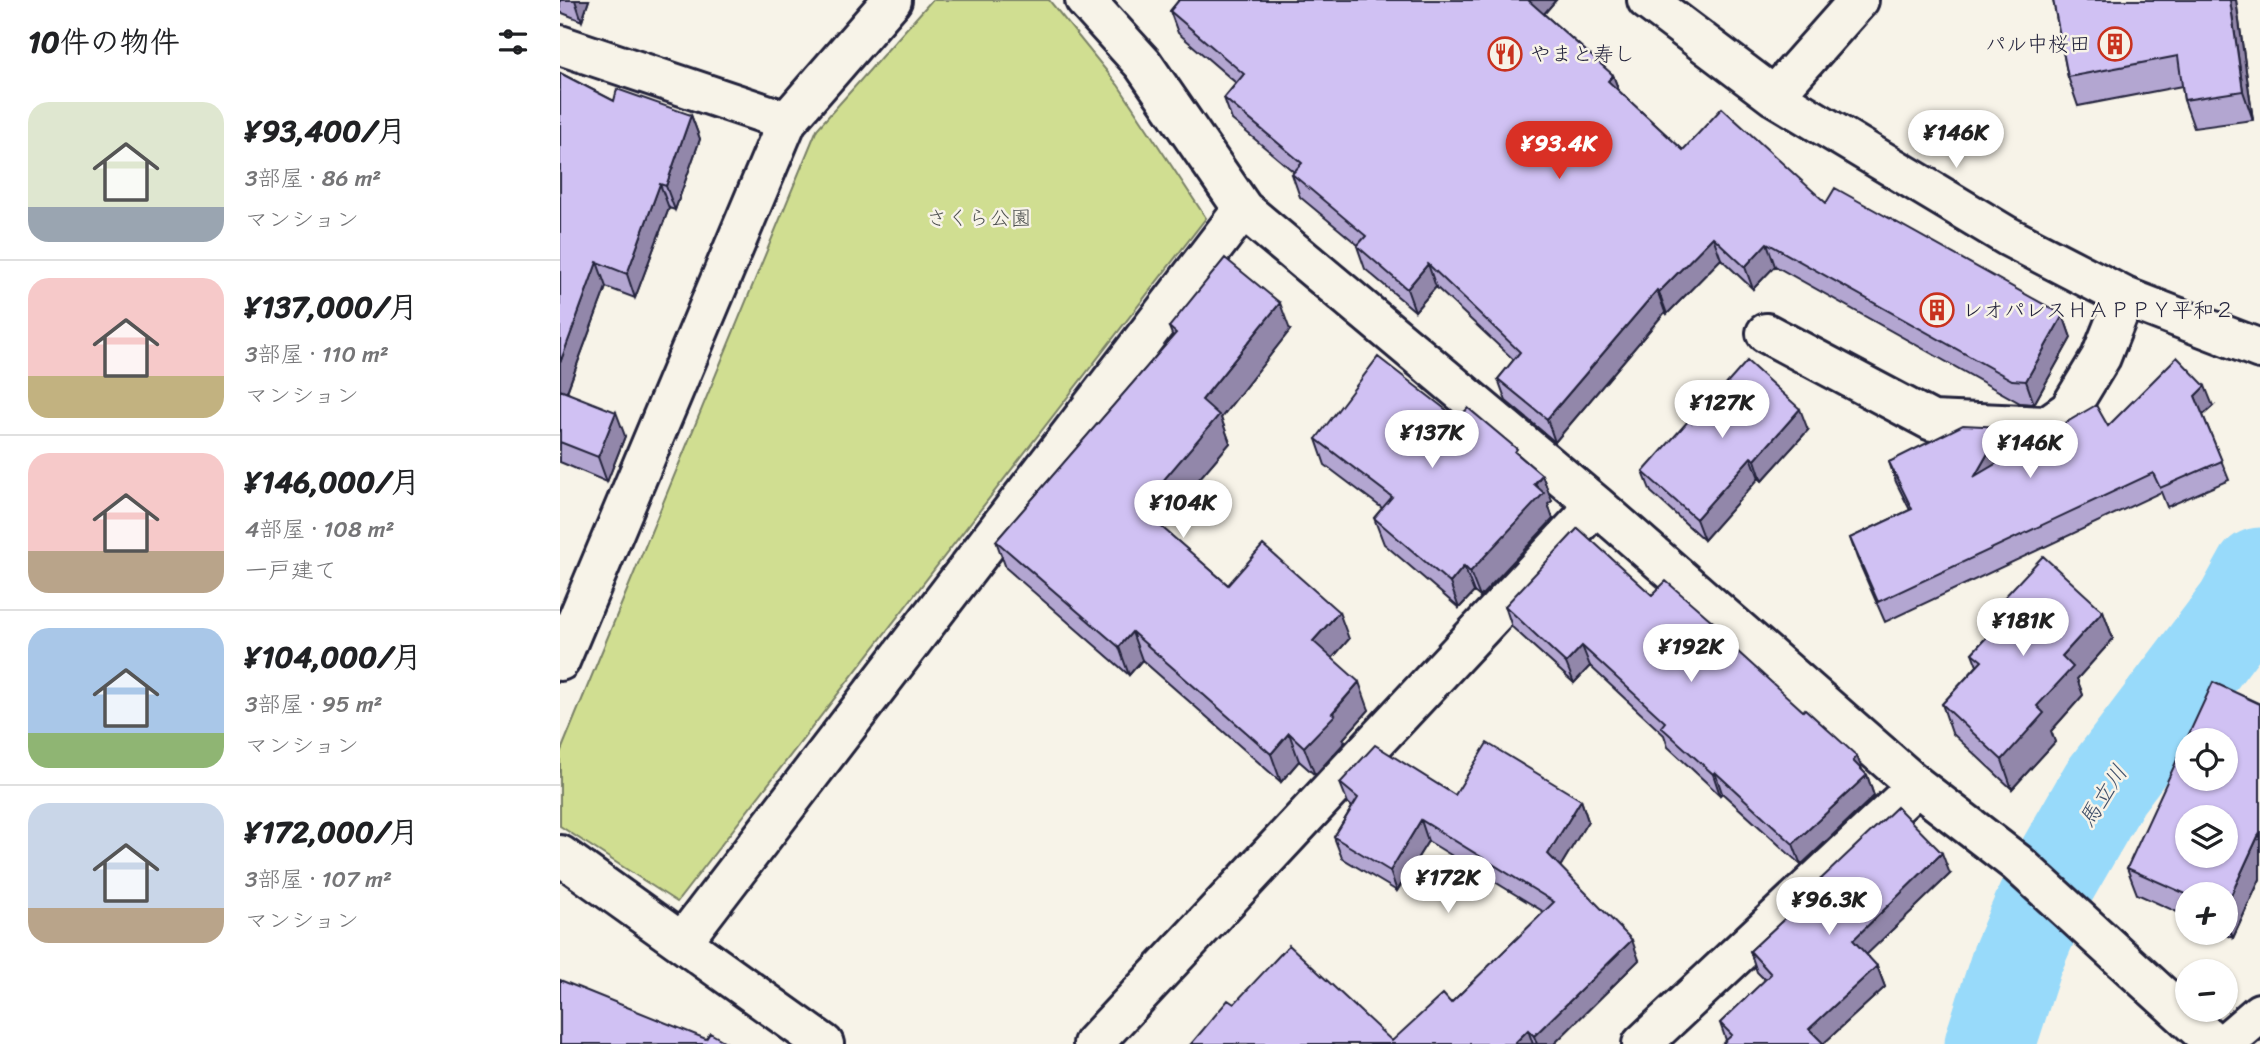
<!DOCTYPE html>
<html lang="ja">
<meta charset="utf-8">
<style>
:root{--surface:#fff;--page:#f2f2f2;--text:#202124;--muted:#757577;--line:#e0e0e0;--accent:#d93025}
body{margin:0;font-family:Sriracha,"Klee One",sans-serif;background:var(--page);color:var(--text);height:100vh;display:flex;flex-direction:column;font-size:26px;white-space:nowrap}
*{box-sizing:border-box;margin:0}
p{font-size:23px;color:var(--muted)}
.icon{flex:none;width:38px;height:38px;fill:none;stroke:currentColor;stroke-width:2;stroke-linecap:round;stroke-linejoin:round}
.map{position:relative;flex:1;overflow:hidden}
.side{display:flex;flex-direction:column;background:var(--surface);width:560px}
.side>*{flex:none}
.buttons{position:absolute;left:1615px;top:728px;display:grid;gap:14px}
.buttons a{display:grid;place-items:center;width:63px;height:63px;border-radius:50%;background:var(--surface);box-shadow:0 2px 5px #0004;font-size:35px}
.price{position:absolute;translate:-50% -60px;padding:0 16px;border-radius:24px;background:#fff;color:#222;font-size:23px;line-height:46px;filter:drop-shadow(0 2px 4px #0008)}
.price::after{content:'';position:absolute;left:50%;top:42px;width:21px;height:16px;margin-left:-10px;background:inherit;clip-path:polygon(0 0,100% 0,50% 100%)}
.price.on{background:var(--accent);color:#fff}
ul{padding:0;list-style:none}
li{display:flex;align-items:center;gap:21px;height:175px;padding:0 28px}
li+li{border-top:2px solid var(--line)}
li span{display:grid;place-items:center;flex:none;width:196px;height:140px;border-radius:21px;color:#555}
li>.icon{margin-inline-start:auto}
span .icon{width:84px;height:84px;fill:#fffc;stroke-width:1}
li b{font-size:30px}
h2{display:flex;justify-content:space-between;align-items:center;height:84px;padding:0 28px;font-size:30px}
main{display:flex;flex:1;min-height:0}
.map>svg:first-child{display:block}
.green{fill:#d0de91;stroke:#798066;stroke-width:2}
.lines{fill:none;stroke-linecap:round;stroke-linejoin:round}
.river{stroke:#98dafa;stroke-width:91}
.minor-casing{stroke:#22223b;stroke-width:44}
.minor{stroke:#f7f3e8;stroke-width:38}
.wall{fill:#b3a6d1;stroke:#22223b;stroke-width:2}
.shaded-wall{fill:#9287aa;stroke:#22223b;stroke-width:2}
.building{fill:#d0c1f3;stroke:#22223b;stroke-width:2;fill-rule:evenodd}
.labels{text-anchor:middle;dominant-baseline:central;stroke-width:5;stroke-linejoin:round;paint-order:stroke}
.poi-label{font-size:21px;fill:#22223b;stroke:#f7f3e8;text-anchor:start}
.park-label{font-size:21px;fill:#4e5150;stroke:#f7f3e8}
.water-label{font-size:23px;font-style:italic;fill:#40506b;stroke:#f7f3e8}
</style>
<main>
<section class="side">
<h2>10件の物件<svg class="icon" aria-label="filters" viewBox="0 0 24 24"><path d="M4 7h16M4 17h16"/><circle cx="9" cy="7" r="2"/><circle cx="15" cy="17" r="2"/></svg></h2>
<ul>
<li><span style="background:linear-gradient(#dfe7d0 75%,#9aa5b1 0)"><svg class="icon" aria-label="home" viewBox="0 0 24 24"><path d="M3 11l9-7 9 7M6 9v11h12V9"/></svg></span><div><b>¥93,400/月</b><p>3部屋 · 86 m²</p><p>マンション</p></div></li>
<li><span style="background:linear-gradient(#f6c9c9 70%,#c2b280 0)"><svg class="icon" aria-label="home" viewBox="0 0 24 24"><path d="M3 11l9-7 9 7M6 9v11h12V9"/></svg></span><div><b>¥137,000/月</b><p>3部屋 · 110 m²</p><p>マンション</p></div></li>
<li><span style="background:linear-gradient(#f6c9c9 70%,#b9a48a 0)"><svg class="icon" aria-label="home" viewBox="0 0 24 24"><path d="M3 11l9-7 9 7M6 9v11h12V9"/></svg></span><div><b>¥146,000/月</b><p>4部屋 · 108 m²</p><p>一戸建て</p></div></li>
<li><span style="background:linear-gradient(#a9c7e8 75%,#8fb573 0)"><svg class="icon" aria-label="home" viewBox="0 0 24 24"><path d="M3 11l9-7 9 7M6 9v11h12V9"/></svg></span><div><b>¥104,000/月</b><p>3部屋 · 95 m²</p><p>マンション</p></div></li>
<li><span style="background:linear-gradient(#c9d6e8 75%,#b9a48a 0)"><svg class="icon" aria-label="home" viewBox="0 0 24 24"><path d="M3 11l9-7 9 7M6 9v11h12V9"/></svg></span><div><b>¥172,000/月</b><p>3部屋 · 107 m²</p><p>マンション</p></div></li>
</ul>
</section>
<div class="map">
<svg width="1700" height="1044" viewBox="0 0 1700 1044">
<rect width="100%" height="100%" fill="#f7f3e8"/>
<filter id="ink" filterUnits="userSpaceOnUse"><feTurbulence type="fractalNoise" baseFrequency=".0143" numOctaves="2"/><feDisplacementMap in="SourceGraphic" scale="14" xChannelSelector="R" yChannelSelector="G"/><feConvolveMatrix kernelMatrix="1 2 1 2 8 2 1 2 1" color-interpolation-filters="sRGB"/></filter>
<g filter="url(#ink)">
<!-- green -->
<path class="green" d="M 372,0 L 489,0 L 558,85 L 646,218 L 117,902 L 0,826 L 0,753 L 257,129 Z"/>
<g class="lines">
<!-- river -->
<path class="river" d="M 1430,1044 L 1457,960 L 1491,881 L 1545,787 L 1680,609 L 1700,573"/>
<defs>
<path id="minor" d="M 525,0 L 583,64 L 683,209 L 1036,505 L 1357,786 L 1457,863 L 1655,1044
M 1087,0 L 1214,96 L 1447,236 L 1565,297 L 1700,349
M 0,45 L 227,121
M 1214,96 L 1299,0
M 1206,333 L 1372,421 L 1486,426 L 1509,410 L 1541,357 L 1565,297
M 0,661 L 227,121 L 332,0
M 0,855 L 264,1044
M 122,942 L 683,209
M 533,1044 L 1036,505
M 1082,1044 L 1357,786
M 1664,1044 L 1700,1013"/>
</defs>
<!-- minor casing -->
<use href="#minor" class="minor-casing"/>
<!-- minor -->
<use href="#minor" class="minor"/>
</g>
<!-- wall -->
<path class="wall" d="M 0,0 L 29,0 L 22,21 L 0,12 Z
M 619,0 L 996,0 L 984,14 L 1053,75 L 1059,91 L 1123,150 L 1266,203 L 1503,315 L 1511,338 L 1474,404 L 1460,403 L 1215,266 L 1193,289 L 1161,259 L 1107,314 L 1105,312 L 995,442 L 946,401 L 938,379 L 954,360 L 876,287 L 855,311 L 805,269 L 797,246 L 798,245 L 740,197 L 732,174 L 734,172 L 672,120 L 664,98 L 676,83 L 618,33 L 610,11 Z
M 1493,0 L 1676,0 L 1693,120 L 1634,128 L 1624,100 L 1622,86 L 1518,106 L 1508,77 Z
M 0,73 L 54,101 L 131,115 L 140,139 L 115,210 L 109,208 L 75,298 L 46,287 L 7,392 L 65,436 L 47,482 L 0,462 Z
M 609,327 L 730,330 L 661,418 L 670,443 L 599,525 L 668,585 L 789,639 L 772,658 L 809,710 L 783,739 L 785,742 L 755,775 L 739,761 L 721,782 L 582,660 L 569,675 L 446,568 L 436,541 L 613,337 Z
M 1653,406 L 1643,415 L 1669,480 L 1607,507 L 1601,492 L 1325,622 L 1297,558 L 1290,538 L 1350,510 L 1336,482 L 1329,462 L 1443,427 L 1450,446 L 1443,460 L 1548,426 Z
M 898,419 L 959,455 L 982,475 L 992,501 L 988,504 L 993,519 L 920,597 L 914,592 L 899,608 L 824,544 L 814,518 L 822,508 L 765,465 L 756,439 Z
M 1132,423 L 1248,430 L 1202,481 L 1199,478 L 1144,540 L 1091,492 L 1083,472 Z
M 1092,595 L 1159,627 L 1162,637 L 1307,775 L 1314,796 L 1241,865 L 1162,793 L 1160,795 L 1108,747 L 1104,735 L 1030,666 L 1014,683 L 952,627 L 945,606 Z
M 1440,602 L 1543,611 L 1553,639 L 1517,679 L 1523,695 L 1491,731 L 1495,742 L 1452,789 L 1392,733 L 1382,704 L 1417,666 L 1412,653 L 1445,617 Z
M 1700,704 L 1700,879 L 1673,938 L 1661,933 L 1666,933 L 1666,894 L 1628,894 L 1628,917 L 1577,894 L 1567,868 Z
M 780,783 L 895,795 L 1021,800 L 1028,821 L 1000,867 L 1079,960 L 994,1044 L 631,1044 L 674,1004 L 832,1041 L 891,1003 L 984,912 L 868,841 L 837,891 L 782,858 L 774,837 L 792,807 L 788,803 Z
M 1390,874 L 1306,955 L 1317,966 L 1325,987 L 1264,1043 L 1166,1040 L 1160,1023 L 1205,980 L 1197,972 L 1190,951 L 1263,883 L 1261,879 Z"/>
<!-- shaded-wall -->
<path class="shaded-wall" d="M 15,0 L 29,0 L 22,21 Z
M 968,0 L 996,0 L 976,23 Z
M 1670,0 L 1676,0 L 1693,120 L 1683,91 Z
M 1053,75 L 1061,97 L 1048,81 Z
M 131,115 L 140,139 L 115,210 L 106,186 Z
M 100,184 L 109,208 L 75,298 L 67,274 Z
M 1153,237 L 1161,259 L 1107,314 L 1099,292 Z
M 1207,243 L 1215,266 L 1193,289 L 1185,267 Z
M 37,262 L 46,287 L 0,410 L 0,363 Z
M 868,264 L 876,287 L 855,311 L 847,289 Z
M 1097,290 L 1105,312 L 995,442 L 987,419 Z
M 720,303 L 730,330 L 661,418 L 670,443 L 590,536 L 580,508 L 642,400 Z
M 1503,315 L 1511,338 L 1474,404 L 1466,381 Z
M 1645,386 L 1653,406 L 1642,416 L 1635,396 Z
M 1240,409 L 1248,430 L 1202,481 L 1195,460 Z
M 56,412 L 65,436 L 47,482 L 38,457 Z
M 1443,427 L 1450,446 L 1423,496 L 1415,476 Z
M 1191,457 L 1199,478 L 1144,540 L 1136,519 Z
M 982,475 L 992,501 L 988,504 L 993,519 L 920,597 L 910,572 Z
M 904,566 L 914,592 L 899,608 L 890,583 Z
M 1543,611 L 1553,639 L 1517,679 L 1523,695 L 1491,731 L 1495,742 L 1452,789 L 1442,760 L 1477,706 L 1502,656 Z
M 779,612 L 789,639 L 763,669 L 753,641 Z
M 1159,627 L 1166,648 L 1155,631 Z
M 572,632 L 582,660 L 569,675 L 559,647 Z
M 1022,646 L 1030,666 L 1014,683 L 1006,663 Z
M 799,682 L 809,710 L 783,739 L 785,742 L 755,775 L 744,747 Z
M 729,733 L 739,761 L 721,782 L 711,754 Z
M 1297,756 L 1305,777 L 1293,761 Z
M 1155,772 L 1162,793 L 1160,795 L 1153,774 Z
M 1307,775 L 1314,796 L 1241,865 L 1233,844 Z
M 1021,800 L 1028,821 L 995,875 L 988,854 Z
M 861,820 L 868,841 L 837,891 L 830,871 Z
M 1700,832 L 1700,879 L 1673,938 L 1666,920 L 1666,906 Z
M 1382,853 L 1390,874 L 1300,961 L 1293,940 Z
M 1072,940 L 1079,960 L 994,1044 L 977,1044 L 974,1036 Z
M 1317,966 L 1325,987 L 1263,1044 L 1249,1029 Z
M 968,1030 L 973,1044 L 954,1044 Z"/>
<!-- building -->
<path class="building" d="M 619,0 L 968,0 L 1053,75 L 1048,81 L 1123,150 L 1162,108 L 1266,203 L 1275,188 L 1503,315 L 1466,381 L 1452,380 L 1207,243 L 1185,267 L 1153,237 L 1099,292 L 1097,290 L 987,419 L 938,379 L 960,352 L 868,264 L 847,289 L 797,246 L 806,236 L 732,174 L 742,163 L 664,98 L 684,74 L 610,11 Z
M 1493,0 L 1670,0 L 1683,91 L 1624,100 L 1618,56 L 1508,77 Z
M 0,73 L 54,101 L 57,89 L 131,115 L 106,186 L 100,184 L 67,274 L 37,262 L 0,363 Z
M 665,258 L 720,303 L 642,400 L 659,415 L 580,508 L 668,585 L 703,545 L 779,612 L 753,641 L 799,682 L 772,713 L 775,715 L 744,747 L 729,733 L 711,754 L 572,632 L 559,647 L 436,541 L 616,333 L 609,327 Z
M 818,357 L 898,419 L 908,408 L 957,449 L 955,452 L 982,475 L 974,484 L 984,493 L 910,572 L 904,566 L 890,583 L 814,518 L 832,497 L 756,439 Z
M 1617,357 L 1645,386 L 1635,396 L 1662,461 L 1600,488 L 1593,473 L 1318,602 L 1290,538 L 1352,509 L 1329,462 L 1403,425 L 1443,427 L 1415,476 L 1536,405 L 1548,426 Z
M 1187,361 L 1240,409 L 1195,460 L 1191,457 L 1136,519 L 1083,472 L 1129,420 L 1132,423 Z
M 0,390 L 56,412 L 38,457 L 0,442 Z
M 1018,528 L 1092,595 L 1106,581 L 1159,627 L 1155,631 L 1243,711 L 1245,709 L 1297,756 L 1293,761 L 1307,775 L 1233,844 L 1155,772 L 1153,774 L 1101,727 L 1105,722 L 1022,646 L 1006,663 L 945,606 Z
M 1483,556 L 1543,611 L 1502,656 L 1513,667 L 1477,706 L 1484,713 L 1442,760 L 1382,704 L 1422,661 L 1412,653 L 1450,612 L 1440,602 Z
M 1653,682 L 1700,704 L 1700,832 L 1666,906 L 1666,894 L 1628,894 L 1628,895 L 1567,868 ZM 1628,740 L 1666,740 L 1666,779 L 1628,779 ZM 1628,817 L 1666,817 L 1666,856 L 1628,856 Z
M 927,743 L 1021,800 L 988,854 L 1072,940 L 974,1036 L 968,1030 L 954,1044 L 631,1044 L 668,1000 L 674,1004 L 729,945 L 832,1041 L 883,994 L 891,1003 L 994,902 L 861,820 L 830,871 L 774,837 L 798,798 L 780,783 L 815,745 L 895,795 Z
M 1337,807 L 1382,853 L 1293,940 L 1317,966 L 1249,1029 L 1264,1044 L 1162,1044 L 1172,1035 L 1160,1023 L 1211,974 L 1190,951 L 1264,882 L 1261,879 Z
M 0,980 L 146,1039 L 150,1033 L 169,1044 L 0,1044 Z"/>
</g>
<!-- icons -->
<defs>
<symbol id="building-ring" viewBox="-11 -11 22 22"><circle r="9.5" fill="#f7f3e8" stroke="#c8321e" stroke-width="1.5"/><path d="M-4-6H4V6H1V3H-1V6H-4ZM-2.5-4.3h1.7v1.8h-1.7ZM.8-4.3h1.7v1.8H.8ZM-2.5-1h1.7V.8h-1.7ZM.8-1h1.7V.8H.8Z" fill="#c8321e"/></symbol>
<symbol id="restaurant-ring" viewBox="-11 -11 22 22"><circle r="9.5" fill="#f7f3e8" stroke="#c8321e" stroke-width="1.5"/><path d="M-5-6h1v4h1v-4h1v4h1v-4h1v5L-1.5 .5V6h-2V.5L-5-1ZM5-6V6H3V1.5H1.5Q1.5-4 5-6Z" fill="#c8321e"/></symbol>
</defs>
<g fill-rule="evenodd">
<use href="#building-ring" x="1536" y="25" width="38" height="38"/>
<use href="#restaurant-ring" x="926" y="35" width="38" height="38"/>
<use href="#building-ring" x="1358" y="291" width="38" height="38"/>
</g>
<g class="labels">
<!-- poi labels -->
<g class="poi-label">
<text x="1530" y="44" text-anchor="end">パル中桜田</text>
<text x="970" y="54">やまと寿し</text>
<text x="1402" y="310">レオパレスＨＡＰＰＹ平和２</text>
</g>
<!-- park labels -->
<g class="park-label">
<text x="419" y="218">さくら公園</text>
</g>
<!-- water labels -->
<g class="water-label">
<text transform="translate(1543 796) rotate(-57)">馬立川</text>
</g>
</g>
</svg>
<div class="buttons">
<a><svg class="icon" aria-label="locate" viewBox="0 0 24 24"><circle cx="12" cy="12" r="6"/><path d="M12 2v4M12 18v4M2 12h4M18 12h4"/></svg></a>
<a><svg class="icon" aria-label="layers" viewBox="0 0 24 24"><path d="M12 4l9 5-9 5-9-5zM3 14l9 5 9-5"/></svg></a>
<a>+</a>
<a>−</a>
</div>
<b class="price" style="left:1396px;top:170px">¥146K</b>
<b class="price on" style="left:999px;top:181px">¥93.4K</b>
<b class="price" style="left:1162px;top:440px">¥127K</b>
<b class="price" style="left:872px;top:470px">¥137K</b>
<b class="price" style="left:1470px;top:480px">¥146K</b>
<b class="price" style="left:623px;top:540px">¥104K</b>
<b class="price" style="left:1463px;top:658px">¥181K</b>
<b class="price" style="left:1131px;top:684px">¥192K</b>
<b class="price" style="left:888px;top:915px">¥172K</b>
<b class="price" style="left:1269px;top:937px">¥96.3K</b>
</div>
</main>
